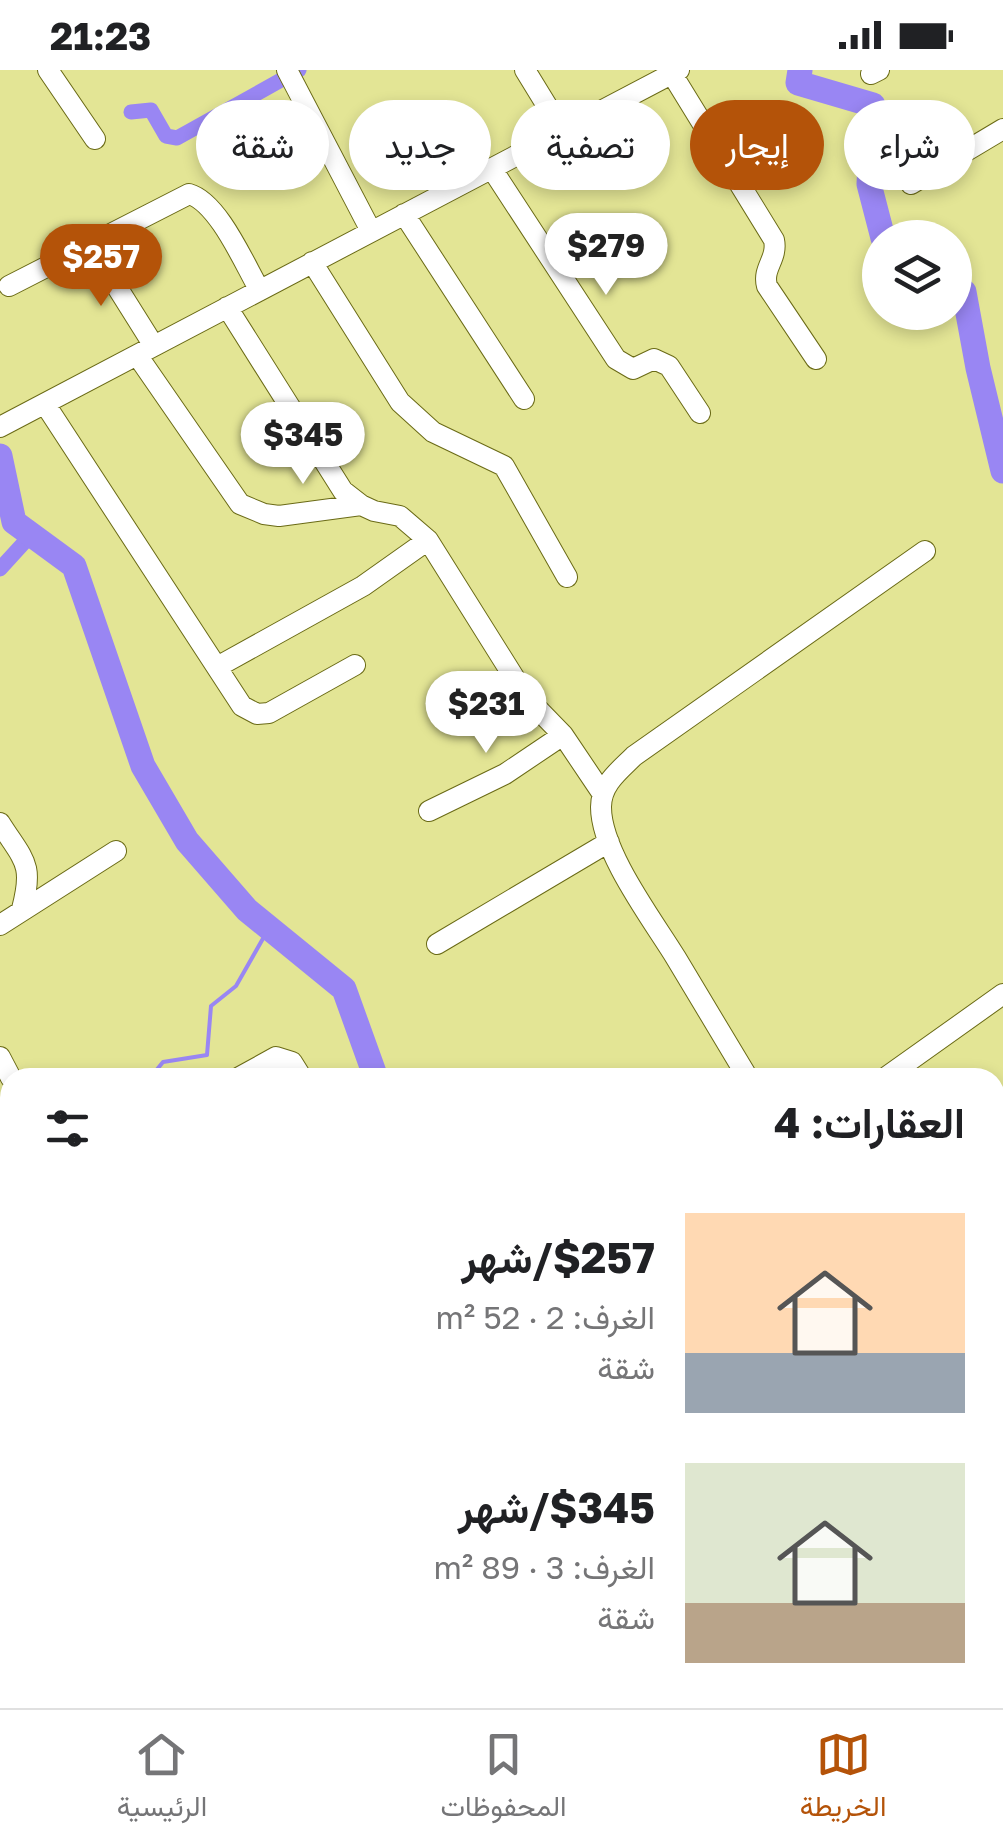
<!DOCTYPE html>
<html lang="ar">
<meta charset="utf-8">
<style>
:root{--surface:#fff;--page:#f2f2f2;--text:#202124;--muted:#757577;--line:#e0e0e0;--accent:#b45309}
body{margin:0;font-family:"Golos Text",Vazirmatn,sans-serif;background:var(--page);color:var(--text);direction:rtl;height:100vh;display:flex;flex-direction:column;font-size:38px;white-space:nowrap}
*{box-sizing:border-box;margin:0}
p{font-size:32px;color:var(--muted)}
.icon{flex:none;width:55px;height:55px;fill:none;stroke:currentColor;stroke-width:2;stroke-linecap:round;stroke-linejoin:round}
.map{position:relative;flex:1;overflow:hidden;direction:ltr}
.drawer{position:absolute;left:0px;top:998px;width:1005px;height:642px;display:flex;flex-direction:column;background:var(--surface);border-radius:30px 30px 0 0;box-shadow:0 5px 15px #0003;direction:rtl}
.drawer>*{flex:none}
.top-card{position:absolute;left:30px;top:30px;width:945px;height:90px;direction:rtl;display:flex;gap:20px}
.fabs{position:absolute;left:862px;top:150px;display:grid;gap:20px}
.fabs a{display:grid;place-items:center;width:110px;height:110px;border-radius:50%;background:var(--surface);box-shadow:0 5px 15px #0003;font-size:50px}
.price{position:absolute;translate:-50% -85px;padding:0 22px;border-radius:35px;background:#fff;color:#222;font-size:32px;line-height:65px;filter:drop-shadow(0 2px 5px #0008)}
.price::after{content:'';position:absolute;left:50%;top:60px;width:30px;height:22px;margin-left:-15px;background:inherit;clip-path:polygon(0 0,100% 0,50% 100%)}
.price.selected{background:var(--accent);color:#fff}
ul{padding:0;list-style:none}
li{display:flex;align-items:center;gap:30px;height:250px;padding:0 40px}
li span{display:grid;place-items:center;flex:none;width:280px;height:200px;border-radius:0px;color:#555}
li>.icon{margin-inline-start:auto}
span .icon{width:120px;height:120px;fill:#fffc;stroke-width:1}
li b{font-size:42px}
h2{display:flex;justify-content:space-between;align-items:center;height:120px;padding:0 40px;font-size:42px}
.tag{padding:0 35px;border-radius:45px;background:var(--surface);box-shadow:0 5px 15px #0003;font-size:35px;line-height:90px}
.tag.selected{background:var(--accent);color:#fff}
.status{display:flex;justify-content:space-between;align-items:center;height:70px;padding:0 50px;background:var(--surface);direction:ltr}
.status svg{height:28px;fill:currentColor}
.tabs{display:flex;justify-content:space-around;align-items:center;height:140px;border-top:2px solid var(--line);background:var(--surface);font-size:28px;color:var(--muted)}
.tabs a{display:grid;justify-items:center;gap:5px}
.tabs .selected{color:var(--accent)}
.map>svg:first-child{display:block}
.lines{fill:none;stroke-linecap:round;stroke-linejoin:round}
.stream{stroke:#9986f3;stroke-width:4}
.canal{stroke:#9986f3;stroke-width:15}
.river{stroke:#9986f3;stroke-width:25}
.minor-casing{stroke:#6a6a16;stroke-width:22}
.minor{stroke:#fff;stroke-width:20}
</style>
<div class="status"><b>21:23</b><svg viewBox="0 0 49 12"><path d="M0 12V9h3v3zM5 12V6h3v6zM10 12V3h3v9zM15 12V0h3v12zM26 1h20v11H26zM47 4h2v5h-2z"/></svg></div>
<div class="map">
<svg width="1003" height="1638" viewBox="0 0 1003 1638">
<rect width="100%" height="100%" fill="#e3e595"/>
<g class="lines">
<!-- stream -->
<path class="stream" d="M 150,1008 L 163,992 L 207,985 L 211,936 L 236,916 L 269,858
M 0,1100 L 10,1094"/>
<!-- canal -->
<path class="canal" d="M 131,42 L 151,40 L 166,66 L 177,68 L 299,0
M 0,499 L 31,465"/>
<!-- river -->
<path class="river" d="M 800,0 L 798,13 L 873,35 L 869,114 L 883,168
M 955,218 L 964,222 L 978,298 L 1003,401
M 0,386 L 14,452 L 74,496 L 143,696 L 187,771 L 247,840 L 344,919 L 376,1008
M 831,1630 L 837,1638"/>
<defs>
<path id="minor" d="M 48,0 L 95,69
M 287,0 L 371,161
M 525,0 L 563,62
M 672,4 L 774,170 C 778,189 762,198 767,216 L 816,289
M 871,4 L 879,0
M 492,99 L 616,289 L 633,299 L 654,289 L 669,296 L 700,343
M 911,114 L 1003,59
M 404,144 L 524,329
M 90,174 L 154,276
M 312,192 L 400,332 L 433,362 L 504,396 L 567,507
M 9,216 L 189,124 C 218,132 244,193 259,219
M 227,237 L 343,421 L 361,435 L 374,441 L 400,446 L 428,470 L 527,628 L 563,665 L 602,723
M 137,285 L 240,434 L 264,444 L 279,446 L 361,435
M 45,334 L 242,636 L 257,644 L 269,643 L 355,595
M 0,357 L 679,0
M 217,597 L 363,516 L 428,470
M 429,741 L 505,704 L 563,665
M 0,753 C 24,791 34,793 22,839
M 0,855 L 116,781
M 437,874 L 609,772
M 0,987 L 11,1008
M 238,1008 L 276,987 L 292,992 L 302,1008
M 748,1008 C 724,968 700,928 676,888 C 652,849 601,782 601,737 C 601,714 619,701 634,686 L 925,481
M 885,1008 L 1003,924
M 995,1228 L 1003,1223
M 0,1343 L 10,1341
M 995,1381 L 1003,1392
M 0,1515 L 10,1513
M 0,1609 L 10,1604
M 79,1630 L 83,1638
M 169,1630 L 174,1638
M 411,1630 L 416,1638
M 496,1630 L 500,1638
M 613,1638 L 616,1638"/>
</defs>
<!-- minor casing -->
<use href="#minor" class="minor-casing"/>
<!-- minor -->
<use href="#minor" class="minor"/>
</g>
</svg>
<div class="fabs">
<a><svg class="icon" aria-label="layers" viewBox="0 0 24 24"><path d="M12 4l9 5-9 5-9-5zM3 14l9 5 9-5"/></svg></a>
</div>
<b class="price" style="left:606px;top:228px">$279</b>
<b class="price selected" style="left:101px;top:239px">$257</b>
<b class="price" style="left:303px;top:417px">$345</b>
<b class="price" style="left:486px;top:686px">$231</b>
<div class="top-card">
<a class="tag">شراء</a>
<a class="tag selected">إيجار</a>
<a class="tag">تصفية</a>
<a class="tag">جديد</a>
<a class="tag">شقة</a>
</div>
<section class="drawer">
<h2>العقارات: 4<svg class="icon" aria-label="filters" viewBox="0 0 24 24"><path d="M4 7h16M4 17h16"/><circle cx="9" cy="7" r="2"/><circle cx="15" cy="17" r="2"/></svg></h2>
<ul>
<li><span style="background:linear-gradient(#ffd9b3 70%,#9aa5b1 0)"><svg class="icon" aria-label="home" viewBox="0 0 24 24"><path d="M3 11l9-7 9 7M6 9v11h12V9"/></svg></span><div><b>$257/شهر</b><p>الغرف: 2 · 52 m²</p><p>شقة</p></div></li>
<li><span style="background:linear-gradient(#dfe7d0 70%,#b9a48a 0)"><svg class="icon" aria-label="home" viewBox="0 0 24 24"><path d="M3 11l9-7 9 7M6 9v11h12V9"/></svg></span><div><b>$345/شهر</b><p>الغرف: 3 · 89 m²</p><p>شقة</p></div></li>
</ul>
</section>
</div>
<nav class="tabs">
<a class="selected"><svg class="icon" aria-label="map" viewBox="0 0 24 24"><path d="M3 6l6-2 6 2 6-2v14l-6 2-6-2-6 2zM9 4v14M15 6v14"/></svg>الخريطة</a>
<a><svg class="icon" aria-label="saved" viewBox="0 0 24 24"><path d="M7 4h10v16l-5-4-5 4z"/></svg>المحفوظات</a>
<a><svg class="icon" aria-label="home" viewBox="0 0 24 24"><path d="M3 11l9-7 9 7M6 9v11h12V9"/></svg>الرئيسية</a>
</nav>
